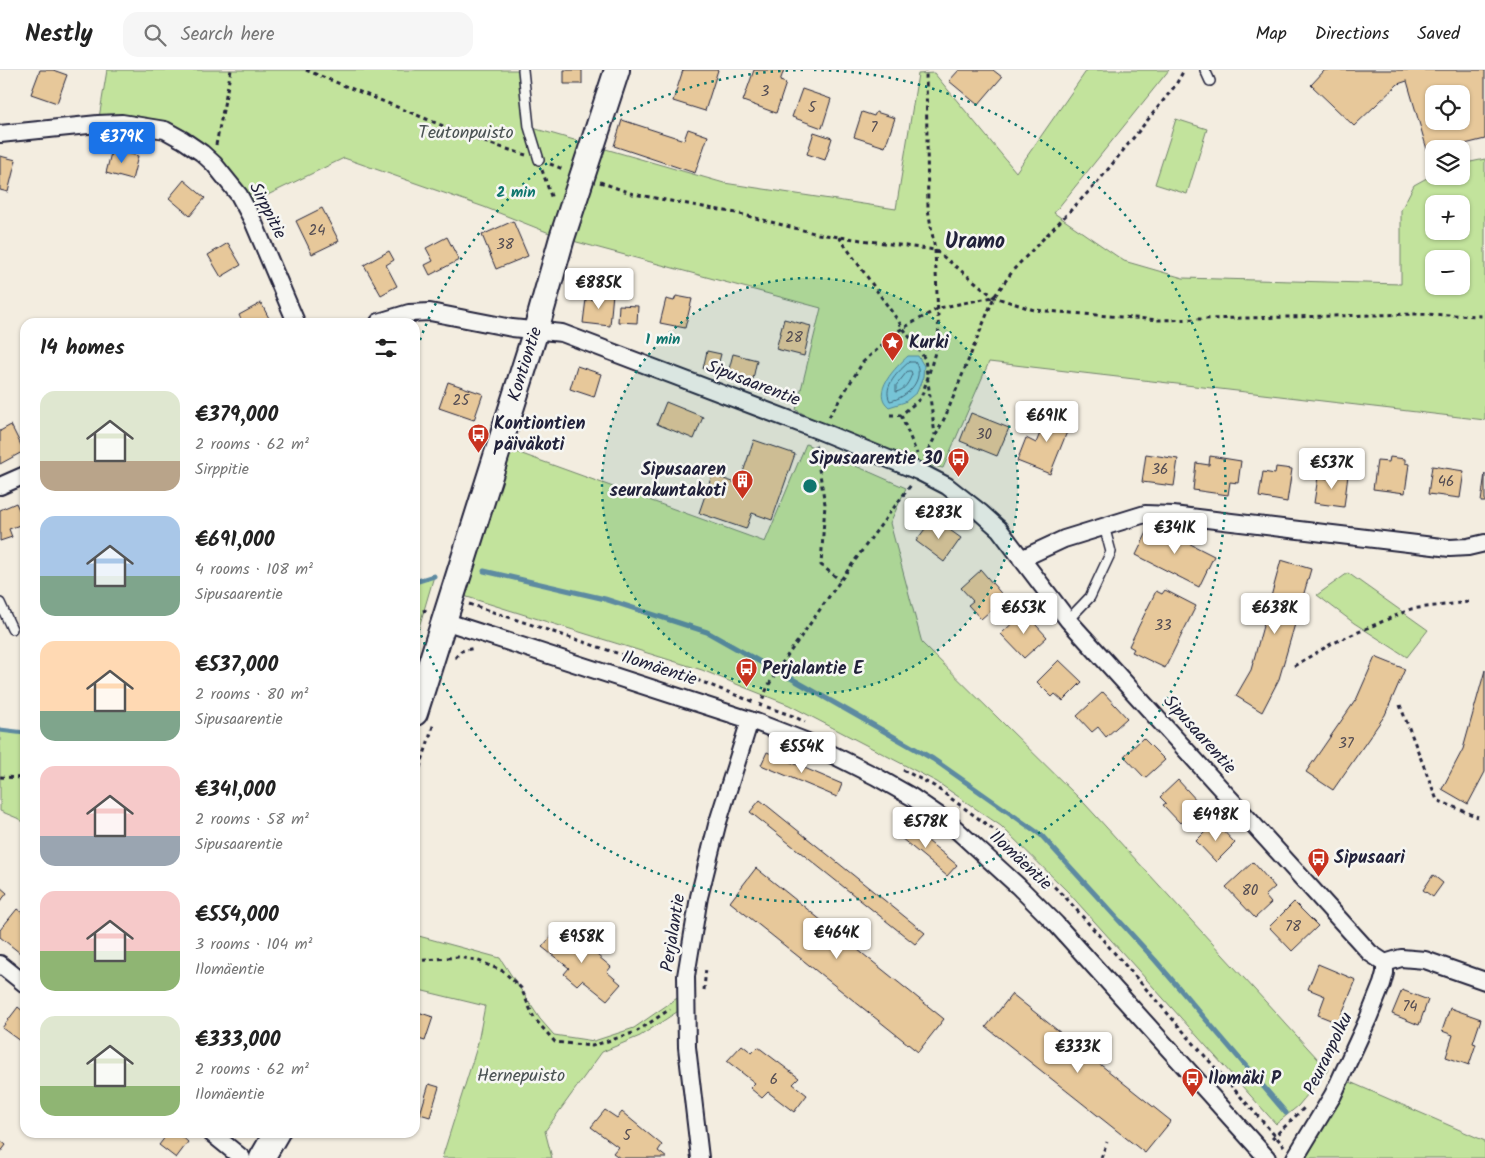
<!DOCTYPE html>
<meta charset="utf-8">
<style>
:root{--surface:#fff;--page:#f6f6f6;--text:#222;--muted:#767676;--line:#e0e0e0;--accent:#1a73e8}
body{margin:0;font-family:Kalam,sans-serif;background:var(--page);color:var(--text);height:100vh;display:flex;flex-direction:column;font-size:19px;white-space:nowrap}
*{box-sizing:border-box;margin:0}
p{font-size:16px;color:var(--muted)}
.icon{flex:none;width:28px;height:28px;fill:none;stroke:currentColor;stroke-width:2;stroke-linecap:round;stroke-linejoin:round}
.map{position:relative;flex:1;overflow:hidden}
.details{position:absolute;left:20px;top:248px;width:400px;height:820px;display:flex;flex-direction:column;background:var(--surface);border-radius:15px;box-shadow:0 1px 4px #0004}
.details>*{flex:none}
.fabs{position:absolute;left:1425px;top:15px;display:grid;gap:10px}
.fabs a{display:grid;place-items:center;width:45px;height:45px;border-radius:10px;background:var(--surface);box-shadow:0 1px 4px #0004;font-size:25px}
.price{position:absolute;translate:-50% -42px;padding:0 11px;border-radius:5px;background:#fff;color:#222;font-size:16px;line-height:32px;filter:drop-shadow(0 1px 2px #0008)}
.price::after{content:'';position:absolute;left:50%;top:30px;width:15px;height:11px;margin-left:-8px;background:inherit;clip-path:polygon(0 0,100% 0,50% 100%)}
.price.on{background:var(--accent);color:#fff}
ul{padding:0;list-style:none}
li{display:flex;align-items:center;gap:15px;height:125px;padding:0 20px}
li span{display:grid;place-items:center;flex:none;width:140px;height:100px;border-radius:15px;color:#555}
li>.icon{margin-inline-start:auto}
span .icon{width:60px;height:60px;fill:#fffc;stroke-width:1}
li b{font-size:21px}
h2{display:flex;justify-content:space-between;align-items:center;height:60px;padding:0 20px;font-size:21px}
header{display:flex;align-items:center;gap:30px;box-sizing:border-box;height:70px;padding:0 25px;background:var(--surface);border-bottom:1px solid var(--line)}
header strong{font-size:24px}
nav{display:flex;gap:28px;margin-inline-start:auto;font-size:18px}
.search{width:350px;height:45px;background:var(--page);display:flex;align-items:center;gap:12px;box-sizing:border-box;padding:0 18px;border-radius:15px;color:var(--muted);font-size:19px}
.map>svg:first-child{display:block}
.green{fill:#c2e39c;stroke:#72826c;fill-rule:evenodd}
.water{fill:#85d0e5;stroke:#5d8aa1}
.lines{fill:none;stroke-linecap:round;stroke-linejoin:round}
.shore{stroke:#4a687f;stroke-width:1}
.stream{stroke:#5d8aa1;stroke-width:5}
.building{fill:#e7c89a;stroke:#22223b;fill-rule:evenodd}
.lane-casing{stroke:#22223b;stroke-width:12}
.street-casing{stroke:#22223b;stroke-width:20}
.secondary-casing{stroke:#22223b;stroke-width:28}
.path{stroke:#22223b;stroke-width:3;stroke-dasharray:4 4;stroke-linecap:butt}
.lane{stroke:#f6f6f2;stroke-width:9}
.street{stroke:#f6f6f2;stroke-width:16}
.secondary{stroke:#f6f6f2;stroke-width:24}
.ring{fill:none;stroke:#0f766e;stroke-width:2.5;stroke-dasharray:2.5 5}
.labels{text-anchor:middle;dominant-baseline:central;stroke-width:5;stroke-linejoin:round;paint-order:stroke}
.number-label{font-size:15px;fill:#534c53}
.park-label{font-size:18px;fill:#4a5253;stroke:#f6f6f2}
.street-label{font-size:18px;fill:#22223b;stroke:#f6f6f2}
.poi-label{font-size:18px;font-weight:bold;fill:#22223b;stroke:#f6f6f2;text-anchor:start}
.district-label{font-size:22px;font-weight:bold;fill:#22223b;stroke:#f6f6f2}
.centre{fill:#0f766e;stroke:#f6f6f2;stroke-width:2.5}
.ring-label{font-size:15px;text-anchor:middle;font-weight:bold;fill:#0f766e;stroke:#f6f6f2;stroke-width:5;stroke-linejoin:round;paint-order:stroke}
</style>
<header>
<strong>Nestly</strong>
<div class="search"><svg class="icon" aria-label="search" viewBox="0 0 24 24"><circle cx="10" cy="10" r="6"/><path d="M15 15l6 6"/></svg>Search here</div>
<nav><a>Map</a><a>Directions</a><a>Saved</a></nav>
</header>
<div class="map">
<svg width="1485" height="1088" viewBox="0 0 1485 1088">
<rect width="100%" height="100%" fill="#f3ede0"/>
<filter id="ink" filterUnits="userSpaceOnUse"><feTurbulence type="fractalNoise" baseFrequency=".02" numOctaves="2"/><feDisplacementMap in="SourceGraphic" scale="10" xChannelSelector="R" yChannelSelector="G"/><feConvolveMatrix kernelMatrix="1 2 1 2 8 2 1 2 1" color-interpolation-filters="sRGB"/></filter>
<g filter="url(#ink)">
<!-- green -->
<path class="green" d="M 107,0 L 523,0 L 529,57 L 724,113 L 896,139 L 918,4 L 934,3 L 1016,102 L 1087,0 L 1169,0 L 1054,143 L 1124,191 L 1183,208 L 1401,214 L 1401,140 L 1414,115 L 1434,104 L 1434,106 L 1461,106 L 1461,94 L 1485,89 L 1485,350 L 989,292 L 943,398 L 921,394 L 821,353 L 796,340 L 821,238 L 562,168 L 484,137 L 344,88 L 245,136 L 183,70 L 98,54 ZM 1434,134 L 1461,134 L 1461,161 L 1434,161 ZM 1434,189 L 1461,189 L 1461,216 L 1434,216 Z
M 1176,49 L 1207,59 L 1187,124 L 1155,114 Z
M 806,374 L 906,418 L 890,453 L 922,573 L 1085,734 L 1328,1000 L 1298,1036 L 1276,1054 L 1068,822 L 1001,756 L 937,712 L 789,635 L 746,618 L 702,600 L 464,526 L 511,380 L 765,472 Z
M 1348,503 L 1428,560 L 1407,587 L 1354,553 L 1317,525 Z
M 434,506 L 415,571 L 415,512 Z
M 0,660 L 25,663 L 25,753 L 17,748 L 0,741 Z
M 415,865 L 500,888 L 540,949 L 554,965 L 594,971 L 634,958 L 683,924 L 683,938 L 640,966 L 602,982 L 545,1061 L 552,1088 L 442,1088 L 477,977 L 485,936 L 415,919 Z
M 1350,1012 L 1485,1071 L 1485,1088 L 1304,1088 Z"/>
<!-- water -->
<path class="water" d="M 908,286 L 918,286 L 924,296 L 923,307 L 917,322 L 905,332 L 889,337 C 870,322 896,297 908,286 Z"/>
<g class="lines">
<!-- shore -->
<path class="shore" d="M 909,292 L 915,292 C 926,309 907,328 890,331 C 882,316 899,301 909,292 Z
M 908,301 L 911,301 L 912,304 C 909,312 905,320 896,322 L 896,316 Z"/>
<!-- stream -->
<path class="stream" d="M 484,501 L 605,529 L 707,562 L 771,598
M 415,512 L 434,506
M 787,606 L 933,689 L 1041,765 L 1155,890 L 1286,1043
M 0,660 L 25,663"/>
</g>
<!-- building -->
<path class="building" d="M 40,0 L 53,0 L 67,5 L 57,33 L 31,24 Z
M 564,0 L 582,0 L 582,14 L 564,14 Z
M 683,0 L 718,0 L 705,41 L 673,31 Z
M 754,0 L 784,0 L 780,11 L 786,13 L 776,43 L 743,31 Z
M 959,0 L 993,0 L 1002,7 L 978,35 L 949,11 Z
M 1325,0 L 1485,0 L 1485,69 L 1445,79 L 1434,79 L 1434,82 L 1428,83 L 1407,11 L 1398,14 L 1354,56 L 1311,15 ZM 1434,24 L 1461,24 L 1461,51 L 1434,51 Z
M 802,19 L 831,29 L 822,58 L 792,47 Z
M 862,42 L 874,46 L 876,42 L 895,48 L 885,77 L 854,67 Z
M 622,50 L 684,70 L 688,59 L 708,66 L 695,103 L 614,76 Z
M 814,62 L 832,68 L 825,90 L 807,84 Z
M 112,79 L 138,86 L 132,110 L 106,103 Z
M 0,86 L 16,90 L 8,122 L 0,120 Z
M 184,110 L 205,128 L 190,146 L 169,128 Z
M 322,138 L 339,171 L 312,184 L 296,151 Z
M 513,151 L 528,186 L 496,199 L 482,165 Z
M 447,167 L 459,190 L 430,205 L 425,195 L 433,191 L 426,178 Z
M 228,173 L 241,195 L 221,207 L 208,185 Z
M 389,181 L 394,190 L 386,195 L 397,216 L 381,225 L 364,195 Z
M 599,221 L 613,223 L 610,256 L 583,253 L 586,229 L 598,230 Z
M 676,226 L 692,229 L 685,258 L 660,253 L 666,229 L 674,231 Z
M 261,233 L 271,252 L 242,252 L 239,245 Z
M 619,235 L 638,236 L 637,253 L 618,252 Z
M 784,249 L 811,256 L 804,286 L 776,279 Z
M 707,281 L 721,284 L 716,303 L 703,299 Z
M 733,284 L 757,290 L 753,309 L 728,303 Z
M 577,296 L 601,304 L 594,327 L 570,319 Z
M 448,312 L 483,324 L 474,350 L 439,338 Z
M 666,332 L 703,347 L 694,369 L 657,354 Z
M 1050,338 L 1073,347 L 1050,404 L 1017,391 L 1026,368 L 1036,373 Z
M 971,343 L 1009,358 L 997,386 L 960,371 Z
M 11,355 L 24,381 L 0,394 L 0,361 Z
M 754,370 L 795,384 L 772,450 L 752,443 L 746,459 L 699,443 L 712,405 L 739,414 Z
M 1146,384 L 1178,389 L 1174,416 L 1142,412 Z
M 1210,386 L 1241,391 L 1238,413 L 1230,412 L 1228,425 L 1193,420 L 1196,393 L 1209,395 Z
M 1390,387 L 1405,389 L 1405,393 L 1409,394 L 1405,423 L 1373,419 L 1377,391 L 1389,392 Z
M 1432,396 L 1464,401 L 1460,428 L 1428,424 Z
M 1276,397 L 1292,399 L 1287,432 L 1259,427 L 1263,402 L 1275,404 Z
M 1332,402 L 1348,405 L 1344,437 L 1314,433 L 1318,407 L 1331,409 Z
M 1485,403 L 1485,432 L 1481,432 Z
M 16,433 L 25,453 L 9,459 L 12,467 L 0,471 L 0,440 Z
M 933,448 L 961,468 L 944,492 L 916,471 Z
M 1151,454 L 1214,486 L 1199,517 L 1136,485 Z
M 1281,490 L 1311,499 L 1279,609 L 1262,642 L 1236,626 L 1251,600 Z
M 981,500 L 1005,528 L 981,549 L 968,535 L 973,531 L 961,518 Z
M 1165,520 L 1196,536 L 1165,598 L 1132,582 L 1134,579 L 1129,576 L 1156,521 L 1162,524 Z
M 1024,542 L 1047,567 L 1024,588 L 1001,564 Z
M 1375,587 L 1405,599 L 1385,645 L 1333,720 L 1306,702 L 1357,628 Z
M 1059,590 L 1082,612 L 1063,631 L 1055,624 L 1052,627 L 1037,612 Z
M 1485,600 L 1485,702 L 1468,734 L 1442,719 L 1463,679 Z
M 1103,622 L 1127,648 L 1106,667 L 1098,657 L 1092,662 L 1077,646 Z
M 1143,668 L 1165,690 L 1145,708 L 1124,686 Z
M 767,682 L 842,714 L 837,727 L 761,695 Z
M 1178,710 L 1198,732 L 1189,740 L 1191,743 L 1180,753 L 1163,735 L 1166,733 L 1160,727 Z
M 760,730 L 925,863 L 915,874 L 750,742 Z
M 905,752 L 957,795 L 947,806 L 895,763 Z
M 1215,752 L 1235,773 L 1216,792 L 1196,771 Z
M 1253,792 L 1275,817 L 1265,826 L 1271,833 L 1255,848 L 1226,817 Z
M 756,798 L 944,949 L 918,982 L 730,832 Z
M 1433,805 L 1443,813 L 1433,827 L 1423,820 Z
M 0,817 L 7,823 L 0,832 Z
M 1294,832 L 1318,856 L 1292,881 L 1269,857 Z
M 17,839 L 25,845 L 25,887 L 0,867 L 0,860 Z
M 556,861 L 565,869 L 571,863 L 611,897 L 607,902 L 621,914 L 607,930 L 582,910 L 577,915 L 564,904 L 569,898 L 542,877 Z
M 1318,894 L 1356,910 L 1338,953 L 1318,945 L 1325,926 L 1308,919 Z
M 1402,920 L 1428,930 L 1419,955 L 1392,944 Z
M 1012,924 L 1171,1051 L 1145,1083 L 986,957 Z
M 18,937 L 25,943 L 24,974 L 2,958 Z
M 1450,938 L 1481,949 L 1473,973 L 1476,974 L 1469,995 L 1446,987 L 1453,965 L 1442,961 Z
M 415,941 L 433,947 L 425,971 L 415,968 Z
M 742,975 L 752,983 L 758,977 L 799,1008 L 793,1014 L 807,1025 L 794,1042 L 768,1022 L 762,1028 L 750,1018 L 755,1013 L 727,991 Z
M 429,1014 L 439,1017 L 430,1047 L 420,1044 Z
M 605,1040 L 617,1048 L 622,1042 L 662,1075 L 658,1081 L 667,1088 L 620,1088 L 613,1083 L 618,1077 L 591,1057 Z
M 169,1062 L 177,1062 L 188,1072 L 176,1088 L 159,1075 Z
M 0,1070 L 6,1075 L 0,1083 Z"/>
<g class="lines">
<defs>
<path id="lane" d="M 523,0 L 529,57 L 539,90
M 1205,0 L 1210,11
M 0,533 L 12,559
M 1068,550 L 1090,527 L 1111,482 L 1104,456"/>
<path id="street" d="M 0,64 L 98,54 L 122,53 L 165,60 L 183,70 L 202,83 L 214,94 L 239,125 L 253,151 L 296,252
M 379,252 L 409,243 L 430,242 L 512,258 L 562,263 L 820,361 L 918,401 L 947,416 L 980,442 L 999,459 L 1068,550 L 1370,883 L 1385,893 L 1401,888 L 1425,890 L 1485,911
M 0,416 L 25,405
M 1021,489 L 1064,469 L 1145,444 L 1173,445 L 1450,478 L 1468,477 L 1485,473
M 444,551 L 756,652 L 805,671 L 875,706 L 912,727 L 947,751 L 1018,816 L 1056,854 L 1267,1088
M 0,894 L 25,914
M 210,1062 L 242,1088
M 700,1088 L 687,977 L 686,906 L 699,827 L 717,755 L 750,650
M 1295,1088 L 1333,1025 L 1368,949 L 1382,914 L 1385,903 L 1385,893"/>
<g id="secondary">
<path id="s1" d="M 415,643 L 536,260 L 562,168 L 617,0"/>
<path d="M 262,1088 L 277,1062"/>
</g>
</defs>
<!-- lane casing -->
<use href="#lane" class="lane-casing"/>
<!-- street casing -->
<use href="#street" class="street-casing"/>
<!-- secondary casing -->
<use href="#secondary" class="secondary-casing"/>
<!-- path -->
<path class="path" d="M 306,0 L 478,70 L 526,85
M 216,75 L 231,0
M 550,94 L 563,99
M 542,100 L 552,129
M 600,112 L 633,124 L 736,143 L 818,164 L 935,180 L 994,227 L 1034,240 L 1159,250 L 1417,244 L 1485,246
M 839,167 L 925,289 L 935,365
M 890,345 L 901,345 L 921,328 L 928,307 L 939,268 L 935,180 L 928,139 L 926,0
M 901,345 L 917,384
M 829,347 L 863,292 L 898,261 L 939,238 L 993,227
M 815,375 L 825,434 L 821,495 L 840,510
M 925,387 L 946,345 L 994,227 L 1015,198 L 1097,113 L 1175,16 L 1184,0
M 469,534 L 692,608 L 756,633
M 415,543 L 427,540
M 455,588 L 461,581 L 475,578
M 1294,596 L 1331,574 L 1411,539 L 1468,532
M 1400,635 L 1437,730 L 1478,747
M 760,637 C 768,609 788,585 805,561 C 839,512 874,463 911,415
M 767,637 L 793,646 L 805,652
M 903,700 L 934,716 L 997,762 L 1067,829 L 1284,1076
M 0,707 L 25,708
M 415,713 L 434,653
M 415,891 L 458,887 L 476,890 L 503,901 L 521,918 L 534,948 L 555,972 L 592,976 L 636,962 L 670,939
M 704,920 L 706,897
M 1272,1069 L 1305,1037
M 1101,1088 L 1107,1072"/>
<!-- lane -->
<use href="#lane" class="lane"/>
<!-- street -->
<use href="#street" class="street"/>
<!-- secondary -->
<use href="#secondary" class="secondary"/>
</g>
</g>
<!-- distance rings -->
<circle cx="810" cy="416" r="208" fill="#0f766e" fill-opacity=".12"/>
<g class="ring">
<circle cx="810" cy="416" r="208"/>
<path d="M415 284A416 416 0 0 1 806 0M814 0A416 416 0 1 1 415 548"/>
</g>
<!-- icons -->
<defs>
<symbol id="sight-pin" viewBox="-11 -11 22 30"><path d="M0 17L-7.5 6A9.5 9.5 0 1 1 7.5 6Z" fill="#c8321e" stroke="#f6f6f2"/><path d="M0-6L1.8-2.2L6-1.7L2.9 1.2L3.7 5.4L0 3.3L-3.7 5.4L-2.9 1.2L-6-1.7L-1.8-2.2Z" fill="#fff"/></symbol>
<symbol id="bus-pin" viewBox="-11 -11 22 30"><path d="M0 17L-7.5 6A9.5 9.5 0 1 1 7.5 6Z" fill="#c8321e" stroke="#f6f6f2"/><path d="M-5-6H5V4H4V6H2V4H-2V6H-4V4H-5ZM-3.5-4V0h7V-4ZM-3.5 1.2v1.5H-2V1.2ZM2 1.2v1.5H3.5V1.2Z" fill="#fff"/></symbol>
<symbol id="building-pin" viewBox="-11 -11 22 30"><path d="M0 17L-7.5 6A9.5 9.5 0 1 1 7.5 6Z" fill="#c8321e" stroke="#f6f6f2"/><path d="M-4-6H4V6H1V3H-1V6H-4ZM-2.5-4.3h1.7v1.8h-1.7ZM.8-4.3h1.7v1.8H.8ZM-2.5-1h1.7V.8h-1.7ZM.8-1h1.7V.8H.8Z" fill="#fff"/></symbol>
</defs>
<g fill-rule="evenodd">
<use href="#sight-pin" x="880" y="260" width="25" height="34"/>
<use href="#bus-pin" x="466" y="352" width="25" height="34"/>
<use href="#bus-pin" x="946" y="376" width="25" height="34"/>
<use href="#building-pin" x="730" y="398" width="25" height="34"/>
<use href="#bus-pin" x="734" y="586" width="25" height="34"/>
<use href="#bus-pin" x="1306" y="776" width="25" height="34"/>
<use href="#bus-pin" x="1180" y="996" width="25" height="34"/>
</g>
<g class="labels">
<!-- number labels -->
<g class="number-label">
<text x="765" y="22">3</text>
<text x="812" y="38">5</text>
<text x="874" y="58">7</text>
<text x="317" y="161">24</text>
<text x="505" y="175">38</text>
<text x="794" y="268">28</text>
<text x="461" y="331">25</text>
<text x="984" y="365">30</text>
<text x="1160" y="400">36</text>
<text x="1446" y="412">46</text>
<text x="1163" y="556">33</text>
<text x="1346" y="674">37</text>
<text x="1250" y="821">80</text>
<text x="1293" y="857">78</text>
<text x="1410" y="937">74</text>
<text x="774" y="1010">6</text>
<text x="627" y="1066">5</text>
</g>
<!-- park labels -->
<g class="park-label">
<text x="466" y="63">Teutonpuisto</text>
<text x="521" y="1006">Hernepuisto</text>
</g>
<!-- street labels -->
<g class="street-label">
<text transform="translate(267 141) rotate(63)">Sirppitie</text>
<text stroke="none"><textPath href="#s1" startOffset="366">Kontiontie</textPath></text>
<text transform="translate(753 314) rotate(21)">Sipusaarentie</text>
<text transform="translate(659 599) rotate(18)">Ilomäentie</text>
<text transform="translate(1199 665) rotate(48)">Sipusaarentie</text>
<text transform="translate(1020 791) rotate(43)">Ilomäentie</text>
<text transform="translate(674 863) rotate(-81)">Perjalantie</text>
<text transform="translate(1329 984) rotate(-64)">Peuranpolku</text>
</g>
<!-- poi labels -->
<g class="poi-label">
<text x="909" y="273">Kurki</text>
<text x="494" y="354">Kontiontien<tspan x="494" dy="21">päiväkoti</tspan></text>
<text x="942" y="389" text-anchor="end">Sipusaarentie 30</text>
<text x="726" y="400" text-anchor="end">Sipusaaren<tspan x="726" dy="21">seurakuntakoti</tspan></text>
<text x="762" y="599">Perjalantie E</text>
<text x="1334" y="788">Sipusaari</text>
<text x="1208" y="1009">Ilomäki P</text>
</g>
<!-- district labels -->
<g class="district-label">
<text x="975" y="172">Uramo</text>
</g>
</g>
<circle cx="810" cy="416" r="8" class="centre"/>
<g class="ring-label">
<text x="516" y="127">2 min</text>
<text x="663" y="274">1 min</text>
</g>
</svg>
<div class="fabs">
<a><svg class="icon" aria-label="locate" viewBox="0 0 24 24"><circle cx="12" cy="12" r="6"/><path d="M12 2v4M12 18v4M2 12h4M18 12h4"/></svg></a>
<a><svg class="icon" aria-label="layers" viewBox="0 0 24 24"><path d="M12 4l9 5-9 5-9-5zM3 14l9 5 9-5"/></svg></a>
<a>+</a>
<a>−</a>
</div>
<b class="price on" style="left:122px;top:94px">€379K</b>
<b class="price" style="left:599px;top:240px">€885K</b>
<b class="price" style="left:1047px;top:373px">€691K</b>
<b class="price" style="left:1332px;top:420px">€537K</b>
<b class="price" style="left:939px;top:470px">€283K</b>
<b class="price" style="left:1175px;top:485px">€341K</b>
<b class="price" style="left:1024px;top:565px">€653K</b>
<b class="price" style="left:1275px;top:565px">€638K</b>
<b class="price" style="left:802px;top:704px">€554K</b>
<b class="price" style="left:1216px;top:772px">€498K</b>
<b class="price" style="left:926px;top:779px">€578K</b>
<b class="price" style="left:837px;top:890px">€464K</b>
<b class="price" style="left:582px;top:894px">€958K</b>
<b class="price" style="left:1078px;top:1004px">€333K</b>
<section class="details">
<h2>14 homes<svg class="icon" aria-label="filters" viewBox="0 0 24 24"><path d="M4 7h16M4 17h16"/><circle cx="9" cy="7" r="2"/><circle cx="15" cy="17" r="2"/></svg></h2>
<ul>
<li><span style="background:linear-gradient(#dfe7d0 70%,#b9a48a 0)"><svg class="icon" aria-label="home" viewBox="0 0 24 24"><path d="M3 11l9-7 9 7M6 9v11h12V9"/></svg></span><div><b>€379,000</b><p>2 rooms · 62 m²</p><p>Sirppitie</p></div></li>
<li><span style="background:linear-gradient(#a9c7e8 60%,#7fa58c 0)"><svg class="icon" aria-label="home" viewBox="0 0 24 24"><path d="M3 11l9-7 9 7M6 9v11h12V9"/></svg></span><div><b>€691,000</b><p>4 rooms · 108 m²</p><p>Sipusaarentie</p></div></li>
<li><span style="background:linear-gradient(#ffd9b3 70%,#7fa58c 0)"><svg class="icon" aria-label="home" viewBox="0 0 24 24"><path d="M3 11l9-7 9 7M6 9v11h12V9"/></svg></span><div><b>€537,000</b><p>2 rooms · 80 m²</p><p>Sipusaarentie</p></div></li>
<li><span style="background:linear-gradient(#f6c9c9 70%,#9aa5b1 0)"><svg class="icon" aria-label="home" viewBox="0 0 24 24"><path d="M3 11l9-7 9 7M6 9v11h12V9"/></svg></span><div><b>€341,000</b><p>2 rooms · 58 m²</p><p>Sipusaarentie</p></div></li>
<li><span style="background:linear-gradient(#f6c9c9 60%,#8fb573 0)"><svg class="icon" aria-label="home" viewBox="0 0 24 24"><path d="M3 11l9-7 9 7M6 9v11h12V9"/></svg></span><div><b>€554,000</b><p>3 rooms · 104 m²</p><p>Ilomäentie</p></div></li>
<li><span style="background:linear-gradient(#dfe7d0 70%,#8fb573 0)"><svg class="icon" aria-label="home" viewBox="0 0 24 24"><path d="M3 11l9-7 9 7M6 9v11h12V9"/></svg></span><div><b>€333,000</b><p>2 rooms · 62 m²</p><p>Ilomäentie</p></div></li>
</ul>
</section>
</div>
